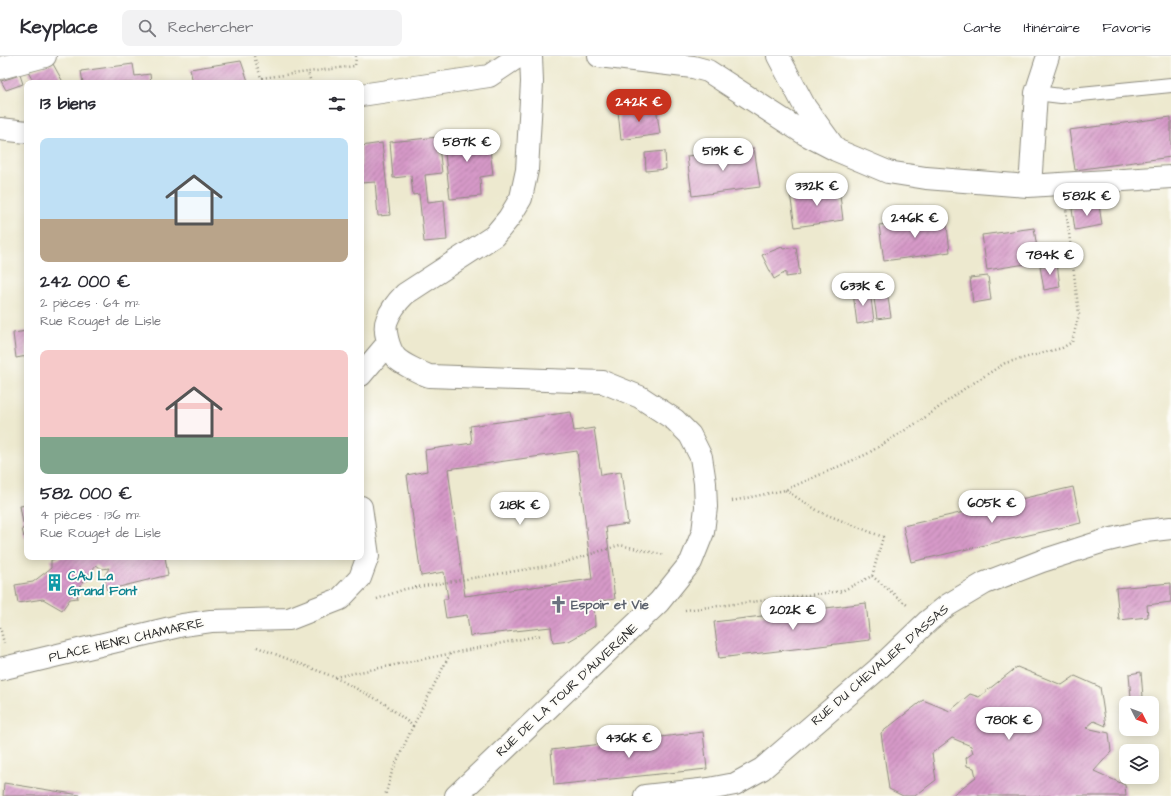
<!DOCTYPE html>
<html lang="fr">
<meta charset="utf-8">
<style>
:root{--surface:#fff;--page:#f2f2f3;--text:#2b2b33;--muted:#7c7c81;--line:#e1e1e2;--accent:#c8321e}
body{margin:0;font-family:"Architects Daughter",sans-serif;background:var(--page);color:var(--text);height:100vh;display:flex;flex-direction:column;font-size:15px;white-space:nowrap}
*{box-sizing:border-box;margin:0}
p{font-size:13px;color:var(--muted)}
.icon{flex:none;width:22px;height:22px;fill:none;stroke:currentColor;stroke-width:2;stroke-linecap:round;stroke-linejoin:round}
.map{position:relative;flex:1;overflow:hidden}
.drawer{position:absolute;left:24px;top:24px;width:340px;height:480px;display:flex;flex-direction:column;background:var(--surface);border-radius:8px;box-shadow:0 2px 10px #0003}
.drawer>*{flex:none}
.needle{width:26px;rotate:132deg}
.fabs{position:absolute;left:1119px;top:640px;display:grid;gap:8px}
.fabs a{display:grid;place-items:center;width:40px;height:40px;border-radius:8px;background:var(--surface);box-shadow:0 2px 10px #0003;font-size:20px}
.price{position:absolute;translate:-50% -34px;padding:0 9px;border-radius:14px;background:#fff;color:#222;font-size:13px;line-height:26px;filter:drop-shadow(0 1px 2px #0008)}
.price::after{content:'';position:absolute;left:50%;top:24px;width:12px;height:9px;margin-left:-6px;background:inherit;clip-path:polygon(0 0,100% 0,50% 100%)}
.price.current{background:var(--accent);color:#fff}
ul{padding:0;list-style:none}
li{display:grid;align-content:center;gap:8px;height:212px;padding:0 16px}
li span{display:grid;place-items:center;height:124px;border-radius:8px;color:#555}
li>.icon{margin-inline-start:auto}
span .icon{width:72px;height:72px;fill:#fffc;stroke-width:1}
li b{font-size:17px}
h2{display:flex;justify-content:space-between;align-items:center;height:48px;padding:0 16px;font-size:17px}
header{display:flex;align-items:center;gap:24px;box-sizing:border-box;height:56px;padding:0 20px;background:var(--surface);border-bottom:1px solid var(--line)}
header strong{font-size:19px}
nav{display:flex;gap:22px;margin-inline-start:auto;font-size:14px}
.search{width:280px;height:36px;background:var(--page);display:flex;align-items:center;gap:10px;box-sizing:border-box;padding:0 14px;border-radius:8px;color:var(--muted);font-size:15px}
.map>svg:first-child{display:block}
.building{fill:url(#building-hatch);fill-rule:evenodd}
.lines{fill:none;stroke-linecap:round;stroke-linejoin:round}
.service-casing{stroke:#8c8a7d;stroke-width:16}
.minor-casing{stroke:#8c8a7d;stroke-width:24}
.path{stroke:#8c8a7d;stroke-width:2.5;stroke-dasharray:1 3;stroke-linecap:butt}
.service{stroke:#fff;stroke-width:14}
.minor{stroke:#fff;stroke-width:22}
.labels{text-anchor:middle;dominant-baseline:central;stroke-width:4;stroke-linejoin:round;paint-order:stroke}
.culture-label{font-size:13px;font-weight:bold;fill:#0d838f;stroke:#fdfcf7;text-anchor:start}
.worship-label{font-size:13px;font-weight:bold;fill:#5b616d;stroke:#fdfcf7;text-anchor:start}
.street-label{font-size:13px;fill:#2b2b2b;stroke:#fdfcf7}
</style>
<header>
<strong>Keyplace</strong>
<div class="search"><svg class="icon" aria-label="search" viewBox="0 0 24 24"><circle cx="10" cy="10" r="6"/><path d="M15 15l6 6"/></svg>Rechercher</div>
<nav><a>Carte</a><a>Itinéraire</a><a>Favoris</a></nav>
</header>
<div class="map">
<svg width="1171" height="740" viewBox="0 0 1171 740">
<defs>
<pattern id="building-hatch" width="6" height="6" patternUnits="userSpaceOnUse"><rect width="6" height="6" fill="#d699c8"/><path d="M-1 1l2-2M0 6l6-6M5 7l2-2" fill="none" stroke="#ae7da3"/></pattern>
</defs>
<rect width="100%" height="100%" fill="#fdfcf7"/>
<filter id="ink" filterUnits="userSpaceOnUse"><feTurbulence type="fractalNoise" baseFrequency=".025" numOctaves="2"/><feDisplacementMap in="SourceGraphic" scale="8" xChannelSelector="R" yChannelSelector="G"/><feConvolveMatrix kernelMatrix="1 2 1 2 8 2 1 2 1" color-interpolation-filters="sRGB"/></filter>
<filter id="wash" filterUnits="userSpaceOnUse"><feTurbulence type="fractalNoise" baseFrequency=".012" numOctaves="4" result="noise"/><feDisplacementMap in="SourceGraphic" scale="16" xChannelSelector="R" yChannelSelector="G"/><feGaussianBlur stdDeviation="0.9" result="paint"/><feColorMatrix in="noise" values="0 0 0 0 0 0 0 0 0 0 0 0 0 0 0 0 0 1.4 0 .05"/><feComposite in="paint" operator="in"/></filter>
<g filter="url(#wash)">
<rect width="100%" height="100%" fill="#ede9cf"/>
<g id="blocks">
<!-- building -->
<path class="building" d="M 241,5 L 248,25 L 237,27 L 193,27 L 190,13 Z
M 53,8 L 63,26 L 34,27 L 28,16 Z
M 133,8 L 135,20 L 150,18 L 151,27 L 83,27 L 81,15 Z
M 20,19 L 23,28 L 6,34 L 1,25 Z
M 656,50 L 660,78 L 621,84 L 618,55 Z
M 1171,61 L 1171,101 L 1075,114 L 1069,74 Z
M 488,76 L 493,119 L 480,121 L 481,140 L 450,143 L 443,80 Z
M 438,81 L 442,117 L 425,119 L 428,146 L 444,144 L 447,184 L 424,186 L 419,138 L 413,139 L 411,120 L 393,122 L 390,86 Z
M 382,87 L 390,159 L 378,160 L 375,126 L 361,127 L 361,90 Z
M 754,92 L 760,131 L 692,140 L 687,100 Z
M 665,95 L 666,113 L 646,115 L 645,97 Z
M 839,131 L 843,164 L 795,171 L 790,137 Z
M 1099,149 L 1102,169 L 1075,174 L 1072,153 Z
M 946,161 L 950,196 L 884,205 L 879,169 Z
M 1034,172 L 1039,206 L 987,214 L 982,179 Z
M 782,191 L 783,193 L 796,191 L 800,219 L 786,221 L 786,216 L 774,223 L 762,199 Z
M 1057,207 L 1060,231 L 1044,234 L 1040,210 Z
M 988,220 L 991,244 L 973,247 L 970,222 Z
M 870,235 L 874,265 L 857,268 L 853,237 Z
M 887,235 L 891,261 L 877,263 L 873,236 Z
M 27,275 L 27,300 L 16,302 L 13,277 Z
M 571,356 L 574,375 L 594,372 L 601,419 L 621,416 L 628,468 L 606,471 L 615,543 L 594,546 L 595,570 L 569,585 L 553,587 L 551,571 L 470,580 L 467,559 L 446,562 L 443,543 L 448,543 L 444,516 L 421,520 L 407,419 L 427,415 L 425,394 L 472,387 L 470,370 ZM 577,395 L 592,523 L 465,540 L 448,413 Z
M 1073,431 L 1081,467 L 911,506 L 903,470 Z
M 27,449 L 27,466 L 23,467 L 20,450 Z
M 27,471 L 27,480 L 24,481 L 22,473 Z
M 60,501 L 165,501 L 168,519 L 107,534 L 104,521 L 109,512 L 102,513 L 96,509 L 89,518 L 91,523 L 84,525 L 76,535 L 78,542 L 70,543 L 62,554 L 43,543 L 18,547 L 15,529 L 33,526 L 51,512 L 51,504 L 58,503 Z
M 1171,527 L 1171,546 L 1147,549 L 1148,561 L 1119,564 L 1116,532 Z
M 866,547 L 870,584 L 719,602 L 714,566 Z
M 1017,611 L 1062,629 L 1075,620 L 1100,631 L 1106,670 L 1094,665 L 1086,672 L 1109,677 L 1111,696 L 1094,715 L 1125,729 L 1126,740 L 951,740 L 976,721 L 974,712 L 967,710 L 966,702 L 973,697 L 971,690 L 952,682 L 932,697 L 936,724 L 915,740 L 903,740 L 889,733 L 881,677 L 923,644 L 950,655 L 970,638 L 979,641 Z
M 1141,616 L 1143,641 L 1131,642 L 1129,618 Z
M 703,676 L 707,713 L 554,729 L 551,694 Z
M 4,727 L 80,739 L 80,740 L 3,740 Z"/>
</g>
</g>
<g filter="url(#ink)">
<use href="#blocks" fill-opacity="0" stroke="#8c8a7d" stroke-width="1"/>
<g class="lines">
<defs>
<path id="service" d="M 1036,37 L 1061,40 L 1171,29"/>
<path id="minor" d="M 599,0 L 693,11 L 708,15 L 805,78 L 836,94 L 888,116 L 926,122 L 1028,130 L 1171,121
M 778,0 L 805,51 L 834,91
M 0,12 L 45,0
M 361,39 L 489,20 L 519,0
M 0,73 L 27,76
M 1028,130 L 1031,116 L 1036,37 L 1048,0
M 361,319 L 388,287
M 0,613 L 183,569 L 211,565 L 289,563 L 340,543 L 360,522 L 368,500 L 361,451
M 456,740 L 659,546 L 691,506 L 703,476 L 706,451 L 705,427 L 701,401 L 690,379 L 675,364 L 640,341 L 603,326 L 429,320 C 421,317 402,308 396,302 C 389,294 383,273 387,264 C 391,253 397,246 405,238 L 494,180 L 509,162 L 521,142 L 527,114 L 532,26 L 531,0
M 645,740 L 709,733 L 735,728 L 762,713 L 878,613 L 928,565 L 948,549 L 985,527 L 1042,505 L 1104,485 L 1145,475 L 1171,472"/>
</defs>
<!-- service casing -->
<use href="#service" class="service-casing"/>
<!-- minor casing -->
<use href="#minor" class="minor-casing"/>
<!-- path -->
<path class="path" d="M 254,0 L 261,22 L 308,16
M 311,27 L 308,16 L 355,10 L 356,0
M 732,445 L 785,434 L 867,398 L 923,363 L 964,333 L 1005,307 L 1062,292 L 1072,286 L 1079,258 L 1066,153
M 872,520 L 907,549
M 377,543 L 405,533 L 559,508 L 620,489 L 664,499
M 685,554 L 842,535 L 872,520 L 883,481 L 820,456 L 785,434
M 0,571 L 4,587
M 257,591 L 334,621 L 384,647 L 413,670 L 392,716 L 385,740
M 335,621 L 542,579
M 413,670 L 450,598"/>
<!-- service -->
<use href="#service" class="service"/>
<!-- minor -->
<use href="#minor" class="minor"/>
</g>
</g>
<!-- icons -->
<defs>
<symbol id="building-bare" viewBox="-9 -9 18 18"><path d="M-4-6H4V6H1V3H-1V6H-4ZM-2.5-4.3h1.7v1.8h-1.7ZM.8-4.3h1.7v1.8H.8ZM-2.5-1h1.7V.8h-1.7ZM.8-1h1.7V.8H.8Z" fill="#0f9aa8" stroke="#fdfcf7" stroke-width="2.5" paint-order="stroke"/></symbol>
<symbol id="church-bare" viewBox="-9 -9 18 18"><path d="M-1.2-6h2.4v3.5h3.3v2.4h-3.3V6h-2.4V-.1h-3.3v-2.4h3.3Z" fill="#6b7280" stroke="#fdfcf7" stroke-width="2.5" paint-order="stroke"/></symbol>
</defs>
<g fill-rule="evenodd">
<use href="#building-bare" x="42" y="514" width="25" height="25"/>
<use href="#church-bare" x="546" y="536" width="25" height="25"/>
</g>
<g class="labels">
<!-- culture labels -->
<g class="culture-label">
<text x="68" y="520">CAJ La<tspan x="68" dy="15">Grand Font</tspan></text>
</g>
<!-- worship labels -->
<g class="worship-label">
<text x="571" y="549">Espoir et Vie</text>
</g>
<!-- street labels -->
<g class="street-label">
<text transform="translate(126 584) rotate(-13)">PLACE HENRI CHAMARRE</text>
<text transform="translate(880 609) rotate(-41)">RUE DU CHEVALIER D'ASSAS</text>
<text transform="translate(567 634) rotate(-43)">RUE DE LA TOUR D'AUVERGNE</text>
</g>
</g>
</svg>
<div class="fabs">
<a><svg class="needle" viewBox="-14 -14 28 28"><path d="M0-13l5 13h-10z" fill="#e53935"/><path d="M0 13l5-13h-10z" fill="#7c7c81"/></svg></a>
<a><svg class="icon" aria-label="layers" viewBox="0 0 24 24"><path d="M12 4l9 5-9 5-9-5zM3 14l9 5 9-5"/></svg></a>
</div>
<b class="price current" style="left:639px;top:67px">242K €</b>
<b class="price" style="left:467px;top:107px">587K €</b>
<b class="price" style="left:723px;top:116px">519K €</b>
<b class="price" style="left:817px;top:151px">332K €</b>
<b class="price" style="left:1087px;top:161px">582K €</b>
<b class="price" style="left:915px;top:183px">246K €</b>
<b class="price" style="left:1050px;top:220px">784K €</b>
<b class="price" style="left:863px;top:251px">633K €</b>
<b class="price" style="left:992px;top:468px">605K €</b>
<b class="price" style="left:520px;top:470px">218K €</b>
<b class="price" style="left:793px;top:575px">202K €</b>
<b class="price" style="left:1009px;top:685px">780K €</b>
<b class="price" style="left:629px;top:703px">436K €</b>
<section class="drawer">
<h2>13 biens<svg class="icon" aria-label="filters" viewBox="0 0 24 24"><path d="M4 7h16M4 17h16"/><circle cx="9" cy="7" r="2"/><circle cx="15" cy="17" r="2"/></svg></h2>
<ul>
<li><span style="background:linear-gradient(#bfe0f5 65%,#b9a48a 0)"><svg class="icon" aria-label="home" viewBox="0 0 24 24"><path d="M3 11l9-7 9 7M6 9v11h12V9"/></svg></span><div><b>242 000 €</b><p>2 pièces · 64 m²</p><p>Rue Rouget de Lisle</p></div></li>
<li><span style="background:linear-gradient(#f6c9c9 70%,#7fa58c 0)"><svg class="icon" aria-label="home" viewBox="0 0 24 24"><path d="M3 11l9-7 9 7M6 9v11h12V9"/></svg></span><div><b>582 000 €</b><p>4 pièces · 136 m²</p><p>Rue Rouget de Lisle</p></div></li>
</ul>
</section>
</div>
